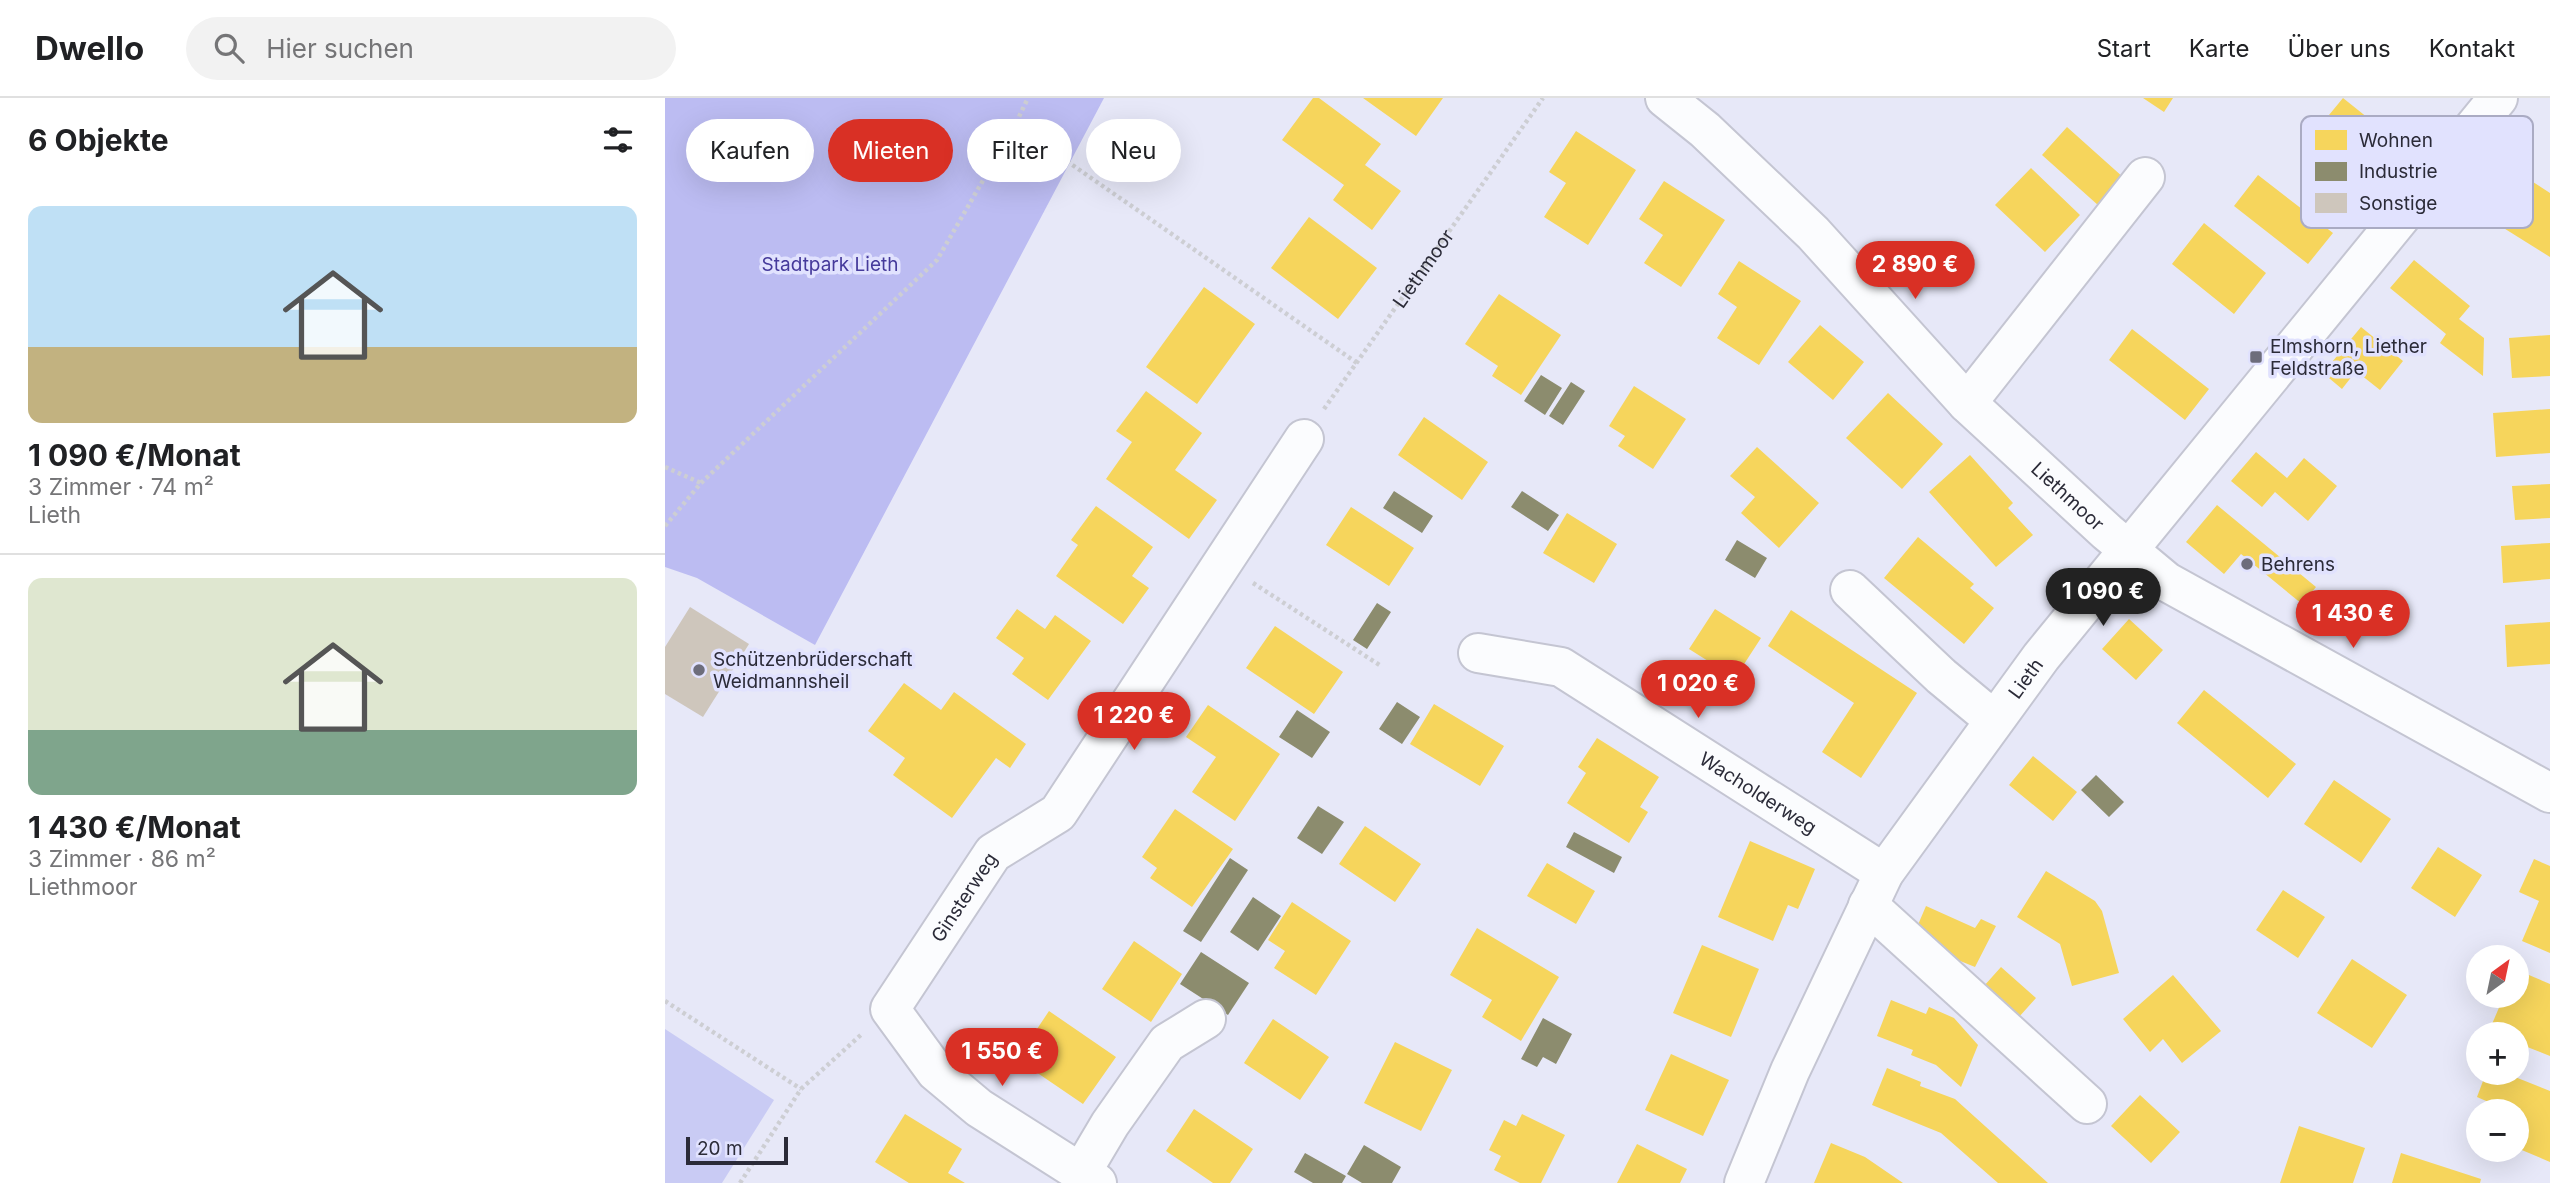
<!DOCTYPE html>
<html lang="de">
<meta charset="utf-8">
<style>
:root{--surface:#fff;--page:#f2f2f2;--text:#202124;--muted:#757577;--line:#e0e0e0;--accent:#d93025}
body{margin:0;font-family:Inter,sans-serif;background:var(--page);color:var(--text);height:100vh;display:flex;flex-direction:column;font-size:26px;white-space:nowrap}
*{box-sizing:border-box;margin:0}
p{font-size:23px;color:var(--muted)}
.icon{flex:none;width:38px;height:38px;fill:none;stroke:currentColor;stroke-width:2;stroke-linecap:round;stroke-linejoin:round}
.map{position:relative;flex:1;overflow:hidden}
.drawer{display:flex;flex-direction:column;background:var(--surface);width:665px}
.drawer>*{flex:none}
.guide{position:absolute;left:21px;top:21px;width:665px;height:63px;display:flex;gap:14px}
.needle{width:46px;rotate:33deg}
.buttons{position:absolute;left:1801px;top:847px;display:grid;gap:14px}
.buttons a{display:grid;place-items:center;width:63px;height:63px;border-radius:50%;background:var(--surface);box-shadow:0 7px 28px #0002;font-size:35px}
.scale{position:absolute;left:21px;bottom:18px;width:102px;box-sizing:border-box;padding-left:7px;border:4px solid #2b2b38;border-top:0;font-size:19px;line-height:24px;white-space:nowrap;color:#2b2b38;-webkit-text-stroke:5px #e1e2fe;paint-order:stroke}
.price{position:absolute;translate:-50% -60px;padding:0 16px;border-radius:24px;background:var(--accent);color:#fff;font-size:23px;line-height:46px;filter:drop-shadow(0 2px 4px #0008)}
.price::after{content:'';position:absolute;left:50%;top:42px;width:21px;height:16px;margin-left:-10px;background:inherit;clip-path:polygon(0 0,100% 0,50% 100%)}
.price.active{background:#222;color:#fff}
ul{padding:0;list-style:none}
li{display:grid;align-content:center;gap:14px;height:371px;padding:0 28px}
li+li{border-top:2px solid var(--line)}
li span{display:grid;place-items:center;height:217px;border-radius:14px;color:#555}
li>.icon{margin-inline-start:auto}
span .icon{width:126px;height:126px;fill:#fffc;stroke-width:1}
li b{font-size:30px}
h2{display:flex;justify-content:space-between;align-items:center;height:84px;padding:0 28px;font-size:30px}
.pill{padding:0 24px;border-radius:32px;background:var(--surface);box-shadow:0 7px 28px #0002;font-size:24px;line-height:63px}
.pill.active{background:var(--accent);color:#fff}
header{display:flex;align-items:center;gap:42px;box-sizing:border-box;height:98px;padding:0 35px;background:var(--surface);border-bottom:2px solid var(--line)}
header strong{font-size:33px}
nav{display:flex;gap:38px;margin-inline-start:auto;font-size:24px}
.search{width:490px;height:63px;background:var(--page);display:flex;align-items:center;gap:18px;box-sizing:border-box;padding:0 24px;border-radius:38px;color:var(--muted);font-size:26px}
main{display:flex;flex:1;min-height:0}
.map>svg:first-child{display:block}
.green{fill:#c9cbf4}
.forest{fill:#bcbcf2}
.homes{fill:#f6d55c}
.industry{fill:#8c8c6e}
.building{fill:#cec6bc}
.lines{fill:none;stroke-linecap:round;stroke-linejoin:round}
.minor-casing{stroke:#c4c5d2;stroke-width:42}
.path{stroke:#cdced3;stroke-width:4.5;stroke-dasharray:3.5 3.5;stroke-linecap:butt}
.minor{stroke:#fbfcfe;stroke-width:38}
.poi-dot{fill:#6d6d7b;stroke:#e1e2fe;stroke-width:2.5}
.labels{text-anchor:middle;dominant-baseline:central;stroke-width:7;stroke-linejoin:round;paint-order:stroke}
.park-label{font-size:19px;fill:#453a9b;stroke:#e1e2fe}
.street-label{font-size:19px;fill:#2b2b38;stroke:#e1e2fe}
.poi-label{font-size:19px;fill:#2b2b38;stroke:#e1e2fe;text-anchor:start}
.key{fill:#e1e2fe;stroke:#aaabc3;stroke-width:2}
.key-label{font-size:19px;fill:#2b2b38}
</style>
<header>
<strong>Dwello</strong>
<div class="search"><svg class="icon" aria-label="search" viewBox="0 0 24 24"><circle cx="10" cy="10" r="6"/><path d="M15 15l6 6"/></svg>Hier suchen</div>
<nav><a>Start</a><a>Karte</a><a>Über uns</a><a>Kontakt</a></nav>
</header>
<main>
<section class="drawer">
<h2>6 Objekte<svg class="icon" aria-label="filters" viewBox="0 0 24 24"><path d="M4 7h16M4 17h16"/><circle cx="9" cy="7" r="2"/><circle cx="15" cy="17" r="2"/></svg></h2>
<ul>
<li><span style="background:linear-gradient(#bfe0f5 65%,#c2b280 0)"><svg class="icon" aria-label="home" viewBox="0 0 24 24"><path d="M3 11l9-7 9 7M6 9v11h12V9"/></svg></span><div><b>1 090 €/Monat</b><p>3 Zimmer · 74 m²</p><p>Lieth</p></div></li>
<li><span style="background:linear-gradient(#dfe7d0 70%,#7fa58c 0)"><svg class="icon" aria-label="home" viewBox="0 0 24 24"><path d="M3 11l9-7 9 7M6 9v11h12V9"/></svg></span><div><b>1 430 €/Monat</b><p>3 Zimmer · 86 m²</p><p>Liethmoor</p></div></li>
</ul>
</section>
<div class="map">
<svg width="1885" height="1085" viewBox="0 0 1885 1085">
<rect width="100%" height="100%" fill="#e7e8f8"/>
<!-- green -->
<path class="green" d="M 0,931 L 109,1002 L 57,1085 L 0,1085 Z"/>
<!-- forest -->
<path class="forest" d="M 0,0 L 439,0 L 150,547 L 32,480 L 0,469 Z"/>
<!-- homes -->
<path class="homes" d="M 648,0 L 654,0 L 716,46 L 700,67 L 736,93 L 707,132 L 668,102 L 679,87 L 617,42 Z
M 698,0 L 778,0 L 751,38 Z
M 1478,0 L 1508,0 L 1499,14 Z
M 1678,0 L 1728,40 L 1684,94 L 1666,78 L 1681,59 L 1650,34 Z
M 1402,29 L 1459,80 L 1434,108 L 1377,57 Z
M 911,33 L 971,72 L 923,147 L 879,119 L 901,85 L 884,74 Z
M 1832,61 L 1885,95 L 1885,159 L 1837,129 L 1845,117 L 1811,94 Z
M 1366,70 L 1415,117 L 1380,154 L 1330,107 Z
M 1593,77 L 1668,135 L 1643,166 L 1569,108 Z
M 999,83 L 1060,122 L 1016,189 L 979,165 L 998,137 L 974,121 Z
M 644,119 L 712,170 L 673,221 L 606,170 Z
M 1539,125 L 1601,175 L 1569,216 L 1507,166 Z
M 1749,162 L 1805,208 L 1794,221 L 1819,240 L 1818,278 L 1775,245 L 1781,236 L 1725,190 Z
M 1074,163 L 1136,203 L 1094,267 L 1052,240 L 1072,209 L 1053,196 Z
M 539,189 L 590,226 L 532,306 L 481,269 Z
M 834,196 L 896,237 L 856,297 L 827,278 L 833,268 L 800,246 Z
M 1155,227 L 1199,264 L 1168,302 L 1123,264 Z
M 1696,229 L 1738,263 L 1715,292 L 1691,273 L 1677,291 L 1658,275 Z
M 1467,231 L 1544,291 L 1520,322 L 1444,262 Z
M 1885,237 L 1885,278 L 1847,280 L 1844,240 Z
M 969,288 L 1021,321 L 988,371 L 953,348 L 960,338 L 944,328 Z
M 481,293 L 537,335 L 510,372 L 552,402 L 524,441 L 441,381 L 467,344 L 451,333 Z
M 1223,295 L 1278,346 L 1237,391 L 1181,340 Z
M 1885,311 L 1885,355 L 1831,359 L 1828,315 Z
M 759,319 L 823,364 L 797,402 L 733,357 Z
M 1092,349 L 1154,405 L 1114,450 L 1076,415 L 1090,399 L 1065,378 Z
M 1591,354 L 1622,380 L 1639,360 L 1672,388 L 1643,423 L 1610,394 L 1597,409 L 1566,383 Z
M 1305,357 L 1348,405 L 1343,410 L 1368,437 L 1331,469 L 1264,394 Z
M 1885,386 L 1885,420 L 1850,422 L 1847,388 Z
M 1552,407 L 1651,489 L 1637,506 L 1576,456 L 1559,476 L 1521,444 Z
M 431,408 L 488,449 L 467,478 L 484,490 L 458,526 L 391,478 L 413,447 L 406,442 Z
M 686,409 L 749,450 L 724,488 L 661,447 Z
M 902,415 L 952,446 L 929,485 L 878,455 Z
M 1253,439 L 1309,486 L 1305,490 L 1329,510 L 1299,546 L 1219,480 Z
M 1885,445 L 1885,481 L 1838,485 L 1836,448 Z
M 352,511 L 380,531 L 390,517 L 426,543 L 383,602 L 347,576 L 359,560 L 331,540 Z
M 1050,511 L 1096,540 L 1070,580 L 1024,551 Z
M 1126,512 L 1252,595 L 1196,680 L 1157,654 L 1189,605 L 1103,548 Z
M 1464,521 L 1498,552 L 1471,582 L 1437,551 Z
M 1885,524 L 1885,566 L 1842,569 L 1840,527 Z
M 610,528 L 678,574 L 649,616 L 581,570 Z
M 239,585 L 276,612 L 289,594 L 361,646 L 345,670 L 331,660 L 287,720 L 228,677 L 240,660 L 203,633 Z
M 1539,592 L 1631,666 L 1603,700 L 1512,625 Z
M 769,606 L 839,648 L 815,688 L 745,646 Z
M 543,607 L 615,656 L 570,723 L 527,694 L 551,659 L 521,639 Z
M 932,640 L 994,679 L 975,709 L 983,714 L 964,745 L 902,705 L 921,675 L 913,669 Z
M 1368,658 L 1412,694 L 1388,723 L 1344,687 Z
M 1669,682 L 1726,721 L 1696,765 L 1639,726 Z
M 510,711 L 568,751 L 527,809 L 485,780 L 492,770 L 477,759 Z
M 700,728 L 756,766 L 730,804 L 674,766 Z
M 1085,743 L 1150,771 L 1133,811 L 1123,807 L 1108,843 L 1053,819 Z
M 1773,749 L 1817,777 L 1790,819 L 1746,790 Z
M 1869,761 L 1885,768 L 1885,855 L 1857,843 L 1874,803 L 1854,794 Z
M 882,765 L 930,793 L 911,826 L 862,798 Z
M 1381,773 L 1430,803 L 1437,813 L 1454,875 L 1407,888 L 1395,846 L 1352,819 Z
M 1618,792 L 1660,819 L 1633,860 L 1591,832 Z
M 627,804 L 686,843 L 651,897 L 609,870 L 620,853 L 603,842 Z
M 1261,808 L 1310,830 L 1316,821 L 1331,828 L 1310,869 L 1246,843 Z
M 812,830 L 894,879 L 856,943 L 817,919 L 827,902 L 785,877 Z
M 469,843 L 517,876 L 486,924 L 437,891 Z
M 1037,847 L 1094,871 L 1066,939 L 1008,915 Z
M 1687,861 L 1742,897 L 1707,950 L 1652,915 Z
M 1336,869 L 1371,900 L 1345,929 L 1310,898 Z
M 1852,872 L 1885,886 L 1885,958 L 1852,945 L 1852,936 L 1831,936 L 1824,933 L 1839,898 L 1852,898 Z
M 1508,877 L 1556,933 L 1517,965 L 1498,941 L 1485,954 L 1458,921 Z
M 1226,902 L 1261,916 L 1264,909 L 1289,920 L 1313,947 L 1296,989 L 1271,967 L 1246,957 L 1248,952 L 1212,938 Z
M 384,913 L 451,959 L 418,1006 L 352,961 Z
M 608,921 L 664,959 L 635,1002 L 579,965 Z
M 730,944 L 787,972 L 756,1033 L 699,1005 Z
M 1006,956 L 1064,982 L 1038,1038 L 980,1012 Z
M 1222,970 L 1256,984 L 1255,988 L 1290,1001 L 1383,1085 L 1333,1085 L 1276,1035 L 1207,1007 Z
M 1821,975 L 1840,975 L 1885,993 L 1885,1064 L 1852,1050 L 1852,1013 L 1844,1013 L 1812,999 Z
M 1475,997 L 1515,1034 L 1486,1065 L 1446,1028 Z
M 529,1011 L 588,1051 L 565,1085 L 548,1085 L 501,1053 Z
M 240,1016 L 297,1051 L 283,1075 L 300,1085 L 244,1085 L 210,1064 Z
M 857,1016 L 900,1037 L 876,1085 L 855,1085 L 829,1072 L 836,1058 L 824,1052 L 839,1022 L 851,1028 Z
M 1634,1028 L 1700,1050 L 1688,1085 L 1615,1085 Z
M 1166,1045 L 1200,1059 L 1238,1085 L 1149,1085 Z
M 972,1046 L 1022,1071 L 1015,1085 L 952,1085 Z
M 1736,1055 L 1816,1081 L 1815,1085 L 1727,1085 Z"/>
<!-- industry -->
<path class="industry" d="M 876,277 L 897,290 L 880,317 L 859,303 Z
M 906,284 L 920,293 L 898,327 L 884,318 Z
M 729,393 L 768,418 L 757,435 L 718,410 Z
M 857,393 L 894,417 L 883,433 L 846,409 Z
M 1072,442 L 1102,460 L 1090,480 L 1060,462 Z
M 712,505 L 726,514 L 702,551 L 688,542 Z
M 732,604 L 755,619 L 737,646 L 714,631 Z
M 632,612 L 665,634 L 647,660 L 614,639 Z
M 1431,677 L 1459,704 L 1444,719 L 1416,692 Z
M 653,708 L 679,724 L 657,756 L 632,740 Z
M 909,734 L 957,759 L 949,775 L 901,749 Z
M 565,760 L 583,772 L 536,844 L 518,833 Z
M 588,799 L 616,818 L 593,853 L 565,834 Z
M 536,854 L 584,885 L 563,917 L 515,886 Z
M 878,920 L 907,936 L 891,966 L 878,959 L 872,969 L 856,961 Z
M 699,1047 L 736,1069 L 727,1085 L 697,1085 L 682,1076 Z
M 640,1055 L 681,1078 L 677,1085 L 648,1085 L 629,1074 Z"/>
<!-- building -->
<path class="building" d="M 25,509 L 84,546 L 38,619 L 0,596 L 0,549 Z"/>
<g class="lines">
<defs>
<g id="minor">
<path id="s2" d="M 1000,0 L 1040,32 L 1148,135 L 1302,305 L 1442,434 L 1502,484 L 1885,695"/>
<path d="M 1302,305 L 1480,79"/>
<path d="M 1185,492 L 1276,578 L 1329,622"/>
<path id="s3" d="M 813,555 L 896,569 L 1219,775"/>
<path d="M 1203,807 L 1422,1006"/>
<path d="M 416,1075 L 445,1026 L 502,945 L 541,921"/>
<path id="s4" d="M 432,1085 L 314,1010 L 271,974 L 225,911 L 328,755 L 393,715 L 639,341"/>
<path id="s5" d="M 1079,1085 L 1125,973 L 1219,775 L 1376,559 L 1833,0"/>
</g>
</defs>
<!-- minor casing -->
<use href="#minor" class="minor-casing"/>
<!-- path -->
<g class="path">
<path d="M 350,27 L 692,265"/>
<path id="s1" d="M 659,311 L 878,0"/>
<path d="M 0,369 L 36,385"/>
<path d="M 0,428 L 36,385 L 272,162 L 350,27 L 363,0"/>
<path d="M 588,485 L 716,568"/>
<path d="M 0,903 L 136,991"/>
<path d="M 75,1085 L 136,991 L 198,935"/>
</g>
<!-- minor -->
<use href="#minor" class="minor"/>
</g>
<!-- markers -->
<g class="poi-dot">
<rect x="1584" y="252" width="14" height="14" rx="3.5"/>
<circle cx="1582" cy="466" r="7"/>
<circle cx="34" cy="572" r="7"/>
</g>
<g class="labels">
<!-- park labels -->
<g class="park-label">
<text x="165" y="166">Stadtpark Lieth</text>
</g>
<!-- street labels -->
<g class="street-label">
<text stroke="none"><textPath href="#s1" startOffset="172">Liethmoor</textPath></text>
<text stroke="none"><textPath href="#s2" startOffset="567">Liethmoor</textPath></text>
<text stroke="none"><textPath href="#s5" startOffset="581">Lieth</textPath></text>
<text stroke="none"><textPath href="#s3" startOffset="318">Wacholderweg</textPath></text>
<text stroke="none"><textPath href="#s4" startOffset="408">Ginsterweg</textPath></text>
</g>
<!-- poi labels -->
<g class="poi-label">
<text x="1605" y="248">Elmshorn, Liether<tspan x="1605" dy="22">Feldstraße</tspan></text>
<text x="1596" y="466">Behrens</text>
<text x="48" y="561">Schützenbrüderschaft<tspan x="48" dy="22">Weidmannsheil</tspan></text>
</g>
</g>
<!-- legend -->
<rect x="1636" y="18" width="232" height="112" rx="10" class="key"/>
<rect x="1650" y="32" width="32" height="20" fill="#f6d55c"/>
<rect x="1650" y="64" width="32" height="19" fill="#8c8c6e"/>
<rect x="1650" y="95" width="32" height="20" fill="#cec6bc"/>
<g class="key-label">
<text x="1694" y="49">Wohnen</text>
<text x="1694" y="80">Industrie</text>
<text x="1694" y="112">Sonstige</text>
</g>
</svg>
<div class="buttons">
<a><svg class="needle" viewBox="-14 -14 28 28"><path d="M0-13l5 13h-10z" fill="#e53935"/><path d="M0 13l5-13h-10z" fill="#757577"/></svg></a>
<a>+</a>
<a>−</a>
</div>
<div class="scale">20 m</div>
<b class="price" style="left:1250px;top:203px">2 890 €</b>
<b class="price active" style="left:1438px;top:530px">1 090 €</b>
<b class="price" style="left:1688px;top:552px">1 430 €</b>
<b class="price" style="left:1033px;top:622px">1 020 €</b>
<b class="price" style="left:469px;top:654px">1 220 €</b>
<b class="price" style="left:337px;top:990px">1 550 €</b>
<div class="guide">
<a class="pill">Kaufen</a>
<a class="pill active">Mieten</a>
<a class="pill">Filter</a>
<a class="pill">Neu</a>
</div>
</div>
</main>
